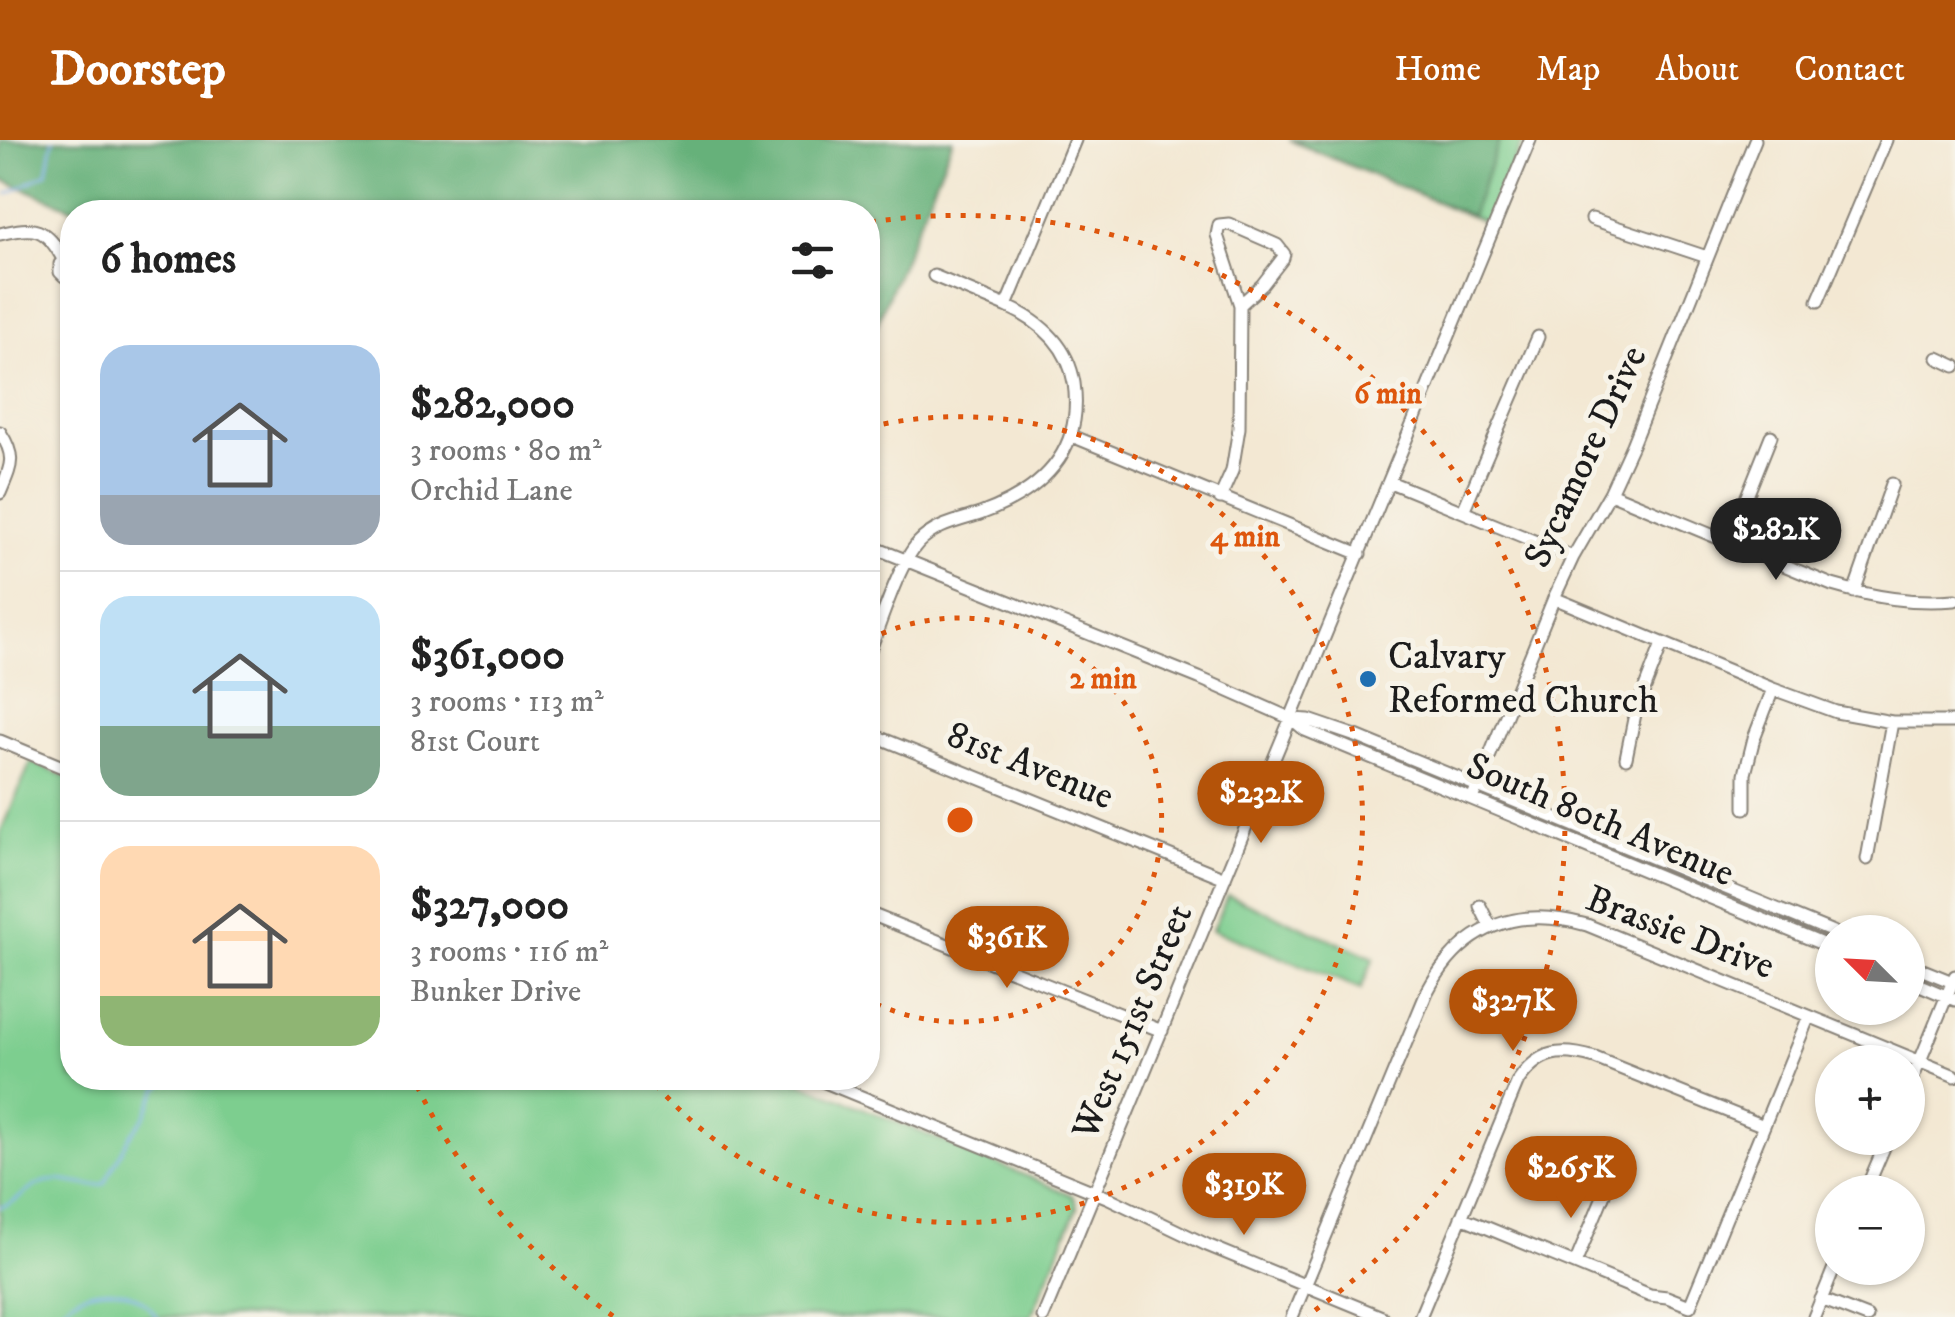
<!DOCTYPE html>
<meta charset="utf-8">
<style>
:root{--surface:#fff;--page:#f6f6f6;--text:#222;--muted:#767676;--line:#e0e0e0;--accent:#b45309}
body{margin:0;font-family:"IM FELL DW Pica",serif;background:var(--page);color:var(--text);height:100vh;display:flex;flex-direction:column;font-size:38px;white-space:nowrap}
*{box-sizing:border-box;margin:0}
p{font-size:32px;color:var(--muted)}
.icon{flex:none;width:55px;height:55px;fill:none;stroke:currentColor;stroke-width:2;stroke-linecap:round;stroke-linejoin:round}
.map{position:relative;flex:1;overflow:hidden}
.side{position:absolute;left:60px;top:60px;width:820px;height:890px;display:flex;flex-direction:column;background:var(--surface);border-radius:40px;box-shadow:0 2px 8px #0004}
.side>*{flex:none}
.needle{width:65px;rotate:294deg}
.tools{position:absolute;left:1815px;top:775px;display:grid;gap:20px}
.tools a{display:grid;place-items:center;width:110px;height:110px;border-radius:50%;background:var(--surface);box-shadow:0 2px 8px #0004;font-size:50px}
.price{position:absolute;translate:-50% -85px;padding:0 22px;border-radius:35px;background:var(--accent);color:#fff;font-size:32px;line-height:65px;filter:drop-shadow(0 2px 5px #0008)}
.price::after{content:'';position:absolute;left:50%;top:60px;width:30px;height:22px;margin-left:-15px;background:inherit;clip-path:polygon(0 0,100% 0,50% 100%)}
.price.active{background:#222;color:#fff}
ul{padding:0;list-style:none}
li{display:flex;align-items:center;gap:30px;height:250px;padding:0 40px}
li+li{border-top:2px solid var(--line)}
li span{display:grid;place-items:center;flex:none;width:280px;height:200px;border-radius:30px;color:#555}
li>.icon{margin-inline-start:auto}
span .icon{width:120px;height:120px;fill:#fffc;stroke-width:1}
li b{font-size:42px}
h2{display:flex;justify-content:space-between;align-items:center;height:120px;padding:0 40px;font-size:42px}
header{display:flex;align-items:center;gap:60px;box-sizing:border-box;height:140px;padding:0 50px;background:var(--accent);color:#fff}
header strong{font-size:48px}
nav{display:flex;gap:55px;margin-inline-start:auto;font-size:35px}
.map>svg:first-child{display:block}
.green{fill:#7dce8f;stroke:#4c7556;stroke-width:2.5}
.forest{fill:#66b17a;stroke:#41664b;stroke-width:2.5}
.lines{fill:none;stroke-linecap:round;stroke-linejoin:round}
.stream{stroke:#81b2ed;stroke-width:2.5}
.minor-casing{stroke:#888278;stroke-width:15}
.minor{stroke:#fff;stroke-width:11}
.ring{fill:none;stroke:#de560d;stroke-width:5;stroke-dasharray:5 10}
.poi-dot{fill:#1f6fb2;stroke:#f7f3e8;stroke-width:4}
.labels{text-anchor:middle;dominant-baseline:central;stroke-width:10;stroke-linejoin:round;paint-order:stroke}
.street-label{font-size:38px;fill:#1c1c1c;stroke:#f7f3e8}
.poi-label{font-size:38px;fill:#1c1c1c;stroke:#f7f3e8;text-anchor:start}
.centre{fill:#de560d;stroke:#f7f3e8;stroke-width:5}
.ring-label{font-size:30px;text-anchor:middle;font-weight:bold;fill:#de560d;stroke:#f7f3e8;stroke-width:10;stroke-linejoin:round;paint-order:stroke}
</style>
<header>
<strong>Doorstep</strong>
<nav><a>Home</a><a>Map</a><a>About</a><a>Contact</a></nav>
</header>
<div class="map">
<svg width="1955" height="1177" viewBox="0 0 1955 1177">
<rect width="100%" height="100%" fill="#f7f3e8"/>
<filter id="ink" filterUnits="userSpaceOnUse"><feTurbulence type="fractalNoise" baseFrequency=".01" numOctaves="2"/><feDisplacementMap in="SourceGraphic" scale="20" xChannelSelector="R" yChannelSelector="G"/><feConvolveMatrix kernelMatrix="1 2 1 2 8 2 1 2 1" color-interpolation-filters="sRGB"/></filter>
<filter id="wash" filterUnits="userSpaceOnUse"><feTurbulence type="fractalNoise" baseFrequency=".0048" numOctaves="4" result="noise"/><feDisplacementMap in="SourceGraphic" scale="40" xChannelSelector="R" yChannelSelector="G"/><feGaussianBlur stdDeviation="2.25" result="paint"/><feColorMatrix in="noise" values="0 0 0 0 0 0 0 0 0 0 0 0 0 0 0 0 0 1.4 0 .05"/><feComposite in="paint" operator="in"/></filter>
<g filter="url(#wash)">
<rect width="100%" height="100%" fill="#f3e8d3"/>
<!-- green -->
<path class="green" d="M 1289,0 L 1524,0 L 1489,84 Z
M 31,622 L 72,639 L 72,938 L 286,938 L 312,948 L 317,938 L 791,938 L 1072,1055 L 1076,1062 L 1077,1068 L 1031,1177 L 0,1177 L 0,693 Z
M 1228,755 L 1374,818 L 1361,849 L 1212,790 Z"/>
<!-- forest -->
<path class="forest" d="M 0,0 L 953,0 L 868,205 L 868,72 L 81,72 L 0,39 Z
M 1289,0 L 1500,0 L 1471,76 Z"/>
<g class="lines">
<!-- stream -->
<path class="stream" d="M 7,54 L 47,33 L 53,0
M 0,1067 C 17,1064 28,1047 44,1042 C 65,1036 84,1049 104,1044 L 130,996 L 145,976 L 158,949 L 172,938
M 57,1177 C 78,1141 135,1140 157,1177"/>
</g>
</g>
<g filter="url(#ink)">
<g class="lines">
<defs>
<path id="minor" d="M 1592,79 L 1707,117
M 0,94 C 35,85 46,87 64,121 L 60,124 L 60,132 L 64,136 L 72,134
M 934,136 L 1006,166
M 1818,161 L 1886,0
M 1938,218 L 1955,226
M 0,292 C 17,318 11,326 0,353
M 1072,296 L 1360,414
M 1390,342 L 1573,417
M 1610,353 L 1832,445 C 1873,457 1912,464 1955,460
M 1220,358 L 1232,331 L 1239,288 L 1240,165 L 1262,145 L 1283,118 L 1284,114 L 1277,105 L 1229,84 L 1219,85 L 1217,95 L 1240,165
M 1463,371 L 1538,197
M 1729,401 L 1771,296
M 868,405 L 1199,538 L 1292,579 L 1305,590 L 1832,808
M 1854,452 L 1892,344
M 1554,458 L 1773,549 L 1836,572 L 1892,582 L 1955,582
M 868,515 C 880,485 898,425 918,403 C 935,385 958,381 980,374 C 1041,352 1084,312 1074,243 C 1068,205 1040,181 1006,166 L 1075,0
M 1292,579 L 1309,580 L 1356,596 L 1833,792
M 868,593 L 1225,738
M 0,601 L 72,631
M 1626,618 L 1635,574 L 1662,504
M 1472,659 L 1554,458 L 1573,417 L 1610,353 L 1632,305 L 1755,0
M 1745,668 L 1745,634 L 1754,598 L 1773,549
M 1867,719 L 1892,582
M 1480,766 L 1490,786
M 868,773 L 1162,891
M 1908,824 L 1955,843
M 1908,840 L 1955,860
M 815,938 L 1109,1058 L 1207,1105 L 1382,1177
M 1908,950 L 1955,836
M 1865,1052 L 1888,998
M 1461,1077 L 1650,1155 L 1667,1157 L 1690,1166 L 1809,876
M 1575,1124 L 1604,1054
M 1821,1159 L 1867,1177
M 1043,1177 L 1530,0
M 1292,1177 L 1427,852 C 1462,786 1516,765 1587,785 L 1955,936
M 1420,1177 L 1518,941 C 1539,910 1561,908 1595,918 L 1764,986
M 1814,1177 L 1834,1128"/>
</defs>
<!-- minor casing -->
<use href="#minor" class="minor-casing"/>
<!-- minor -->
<use href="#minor" class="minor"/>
</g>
</g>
<!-- distance rings -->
<g class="ring">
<path d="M868 500A202 202 0 1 1 868 860"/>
<path d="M869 287A403 403 0 1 1 651 939"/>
<path d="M613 1176A605 605 0 0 1 414 940M871 82A605 605 0 0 1 1307 1176"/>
</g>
<!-- markers -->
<circle class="poi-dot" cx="1368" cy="539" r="10"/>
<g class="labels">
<!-- street labels -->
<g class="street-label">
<text transform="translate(1586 317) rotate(-65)">Sycamore Drive</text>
<text transform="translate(1030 626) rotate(22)">81st Avenue</text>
<text transform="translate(1600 680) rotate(23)">South 80th Avenue</text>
<text transform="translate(1680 793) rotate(21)">Brassie Drive</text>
<text transform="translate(1133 882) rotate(-67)">West 151st Street</text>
</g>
<!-- poi labels -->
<g class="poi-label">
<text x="1388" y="517">Calvary<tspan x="1388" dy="44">Reformed Church</tspan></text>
</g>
</g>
<circle cx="960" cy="680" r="15" class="centre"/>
<g class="ring-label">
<text x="1388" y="263">6 min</text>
<text x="1245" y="406">4 min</text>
<text x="1103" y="548">2 min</text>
</g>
</svg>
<div class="tools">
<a><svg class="needle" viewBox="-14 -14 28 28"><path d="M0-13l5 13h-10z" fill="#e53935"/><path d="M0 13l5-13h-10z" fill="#767676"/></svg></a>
<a>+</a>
<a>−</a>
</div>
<b class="price active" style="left:1776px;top:443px">$282K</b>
<b class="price" style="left:1261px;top:706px">$232K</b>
<b class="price" style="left:1007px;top:851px">$361K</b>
<b class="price" style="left:1513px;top:914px">$327K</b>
<b class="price" style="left:1571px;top:1081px">$265K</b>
<b class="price" style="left:1244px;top:1098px">$319K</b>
<section class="side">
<h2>6 homes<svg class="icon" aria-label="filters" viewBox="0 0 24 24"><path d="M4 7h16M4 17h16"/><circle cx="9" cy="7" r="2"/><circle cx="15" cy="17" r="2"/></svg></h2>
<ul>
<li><span style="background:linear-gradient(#a9c7e8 75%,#9aa5b1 0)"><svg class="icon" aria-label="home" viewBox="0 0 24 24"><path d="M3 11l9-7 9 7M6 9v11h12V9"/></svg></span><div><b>$282,000</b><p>3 rooms · 80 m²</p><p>Orchid Lane</p></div></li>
<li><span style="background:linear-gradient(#bfe0f5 65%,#7fa58c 0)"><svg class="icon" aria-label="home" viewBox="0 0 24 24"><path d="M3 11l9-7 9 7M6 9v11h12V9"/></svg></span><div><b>$361,000</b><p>3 rooms · 113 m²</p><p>81st Court</p></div></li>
<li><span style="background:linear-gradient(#ffd9b3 75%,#8fb573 0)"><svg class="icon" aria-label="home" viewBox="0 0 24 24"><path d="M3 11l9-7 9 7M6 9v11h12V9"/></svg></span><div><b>$327,000</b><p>3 rooms · 116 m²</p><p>Bunker Drive</p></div></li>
</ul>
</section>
</div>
